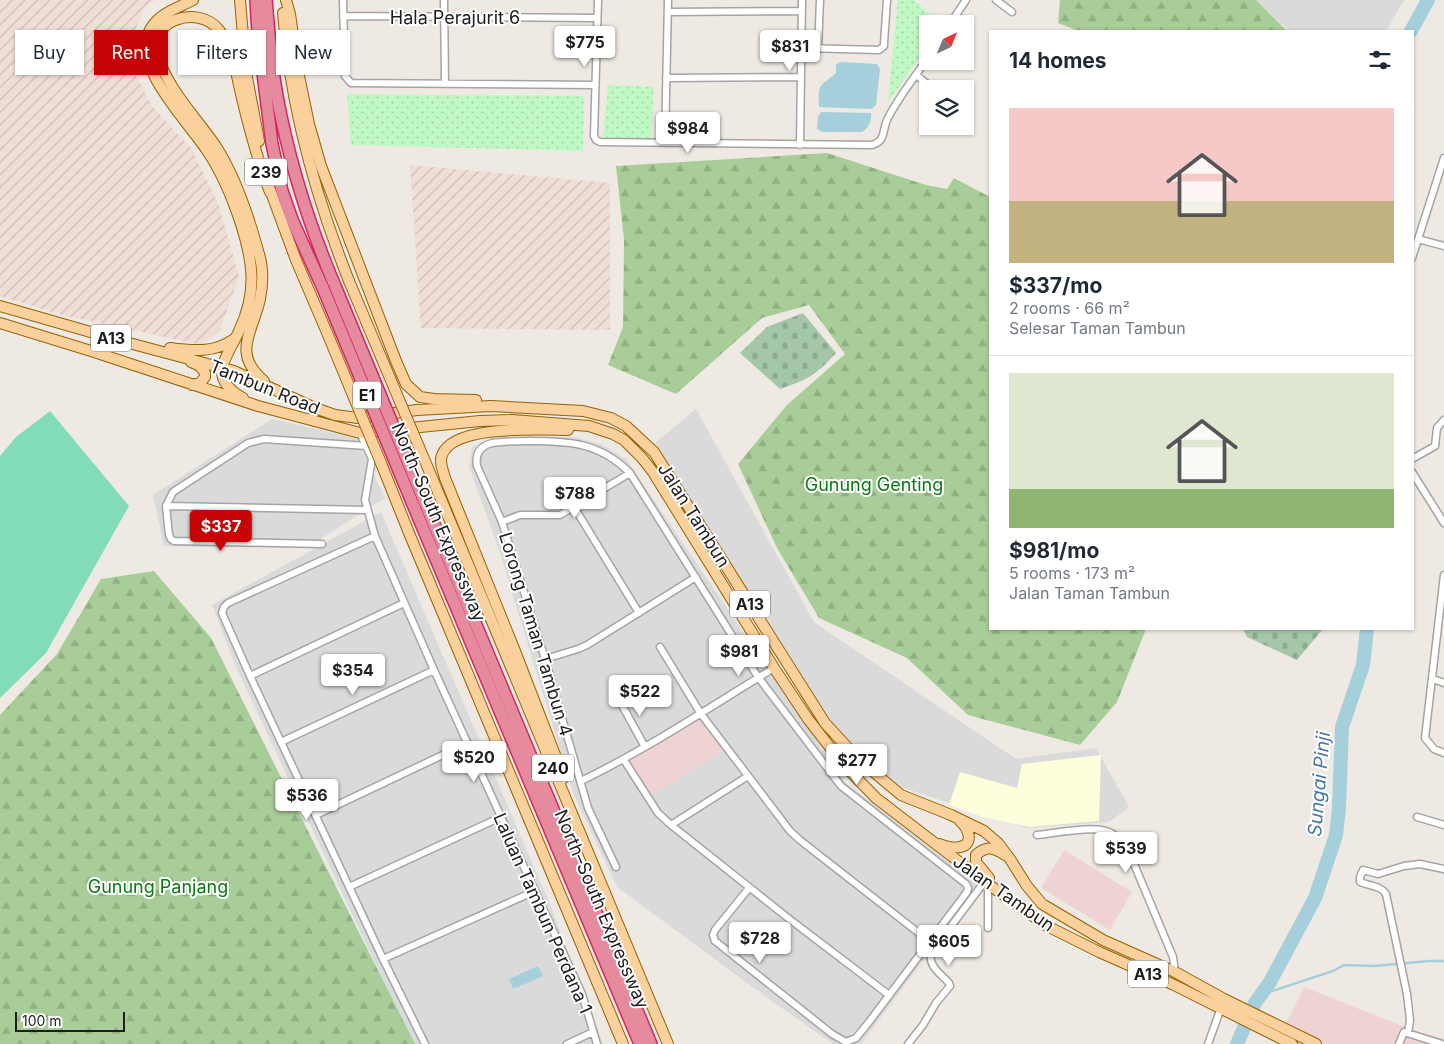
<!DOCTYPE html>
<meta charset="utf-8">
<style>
:root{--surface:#fff;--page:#f6f6f7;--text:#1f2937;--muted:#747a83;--line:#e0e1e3;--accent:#c60406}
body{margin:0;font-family:Inter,sans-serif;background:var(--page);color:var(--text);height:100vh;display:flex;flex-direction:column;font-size:19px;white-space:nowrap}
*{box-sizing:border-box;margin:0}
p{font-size:16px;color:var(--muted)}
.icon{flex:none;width:28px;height:28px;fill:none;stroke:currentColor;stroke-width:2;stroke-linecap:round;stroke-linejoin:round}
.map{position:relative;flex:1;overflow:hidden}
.side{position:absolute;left:989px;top:30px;width:425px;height:600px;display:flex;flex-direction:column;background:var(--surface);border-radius:0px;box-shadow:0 1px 4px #0004}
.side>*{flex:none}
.banner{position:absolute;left:15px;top:30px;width:475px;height:45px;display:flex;gap:10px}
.needle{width:32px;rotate:44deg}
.buttons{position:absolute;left:919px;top:15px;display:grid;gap:10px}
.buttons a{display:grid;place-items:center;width:55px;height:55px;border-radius:0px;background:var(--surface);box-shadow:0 1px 4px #0004;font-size:25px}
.scale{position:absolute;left:15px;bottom:12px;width:110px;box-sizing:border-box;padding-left:5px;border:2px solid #1d1d1d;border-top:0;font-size:14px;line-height:18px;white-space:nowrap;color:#1d1d1d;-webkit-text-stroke:4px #fff;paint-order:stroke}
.price{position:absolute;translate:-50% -42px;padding:0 11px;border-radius:5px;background:#fff;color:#222;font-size:16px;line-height:32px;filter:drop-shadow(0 1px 2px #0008)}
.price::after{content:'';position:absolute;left:50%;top:30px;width:15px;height:11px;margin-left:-8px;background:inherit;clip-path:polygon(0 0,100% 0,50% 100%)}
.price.active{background:var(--accent);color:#fff}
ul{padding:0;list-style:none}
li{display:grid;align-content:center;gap:10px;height:265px;padding:0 20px}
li+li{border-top:1px solid var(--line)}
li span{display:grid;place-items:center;height:155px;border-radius:0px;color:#555}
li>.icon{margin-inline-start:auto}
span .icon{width:90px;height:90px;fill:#fffc;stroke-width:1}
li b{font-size:21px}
h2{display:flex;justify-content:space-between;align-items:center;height:60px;padding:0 20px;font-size:21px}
.chip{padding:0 18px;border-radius:0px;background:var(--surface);box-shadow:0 1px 4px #0004;font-size:18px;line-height:45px}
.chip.active{background:var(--accent);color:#fff}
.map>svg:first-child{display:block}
.residential{fill:#dbdada}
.commercial{fill:#efd3d2}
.education{fill:#fefedc}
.military{fill:url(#military-furrows)}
.forest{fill:url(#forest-firs)}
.cemetery{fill:url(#cemetery-stones)}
.park{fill:url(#park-dots)}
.pitch{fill:#82dcb8}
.water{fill:#a4cfdb}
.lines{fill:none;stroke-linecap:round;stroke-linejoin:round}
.stream{stroke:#a4cfdb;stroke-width:2.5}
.river{stroke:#a4cfdb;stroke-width:14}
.street-casing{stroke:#a4a4a4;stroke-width:9}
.primary-casing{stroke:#936203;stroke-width:12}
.highway-casing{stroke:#d52764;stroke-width:14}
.street{stroke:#fff;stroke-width:6}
.primary{stroke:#fad09c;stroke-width:10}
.highway{stroke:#e58b9d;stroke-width:11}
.primary-bridge-casing{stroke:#936203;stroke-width:12;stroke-linecap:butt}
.highway-bridge-casing{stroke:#d52764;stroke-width:14;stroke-linecap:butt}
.primary-bridge{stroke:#fad09c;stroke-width:10}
.highway-bridge{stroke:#e58b9d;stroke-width:11}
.labels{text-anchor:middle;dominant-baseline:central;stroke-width:4;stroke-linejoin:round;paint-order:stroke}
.shield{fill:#fff;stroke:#616161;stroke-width:1}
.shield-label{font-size:16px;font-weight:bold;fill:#1d1d1d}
.street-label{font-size:18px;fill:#1d1d1d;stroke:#fff}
.park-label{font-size:18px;fill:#0d7915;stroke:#fff}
.water-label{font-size:19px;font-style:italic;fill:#4877a3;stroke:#fff}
</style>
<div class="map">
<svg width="1444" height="1044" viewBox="0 0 1444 1044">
<defs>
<pattern id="military-furrows" width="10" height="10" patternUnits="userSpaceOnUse" patternTransform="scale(1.25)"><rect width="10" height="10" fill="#f0ddd6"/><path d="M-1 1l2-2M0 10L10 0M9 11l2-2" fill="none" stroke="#cdbdb7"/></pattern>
<pattern id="forest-firs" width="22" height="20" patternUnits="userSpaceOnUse" patternTransform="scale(1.25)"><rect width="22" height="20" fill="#a8cd98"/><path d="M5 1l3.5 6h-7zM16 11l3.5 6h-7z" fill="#90b083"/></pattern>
<pattern id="cemetery-stones" width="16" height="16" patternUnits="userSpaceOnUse" patternTransform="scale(1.25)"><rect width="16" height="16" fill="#a4c7a9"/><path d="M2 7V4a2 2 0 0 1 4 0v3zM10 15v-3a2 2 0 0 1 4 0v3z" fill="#8daa91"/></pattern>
<pattern id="park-dots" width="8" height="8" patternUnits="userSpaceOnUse" patternTransform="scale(1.25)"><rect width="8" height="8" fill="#c0f8c4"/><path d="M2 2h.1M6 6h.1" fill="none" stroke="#a5d4a8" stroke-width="1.8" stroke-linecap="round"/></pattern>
</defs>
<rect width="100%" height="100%" fill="#eeeae3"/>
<!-- residential -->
<path class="residential" d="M 1256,0 L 1404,0 L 1386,31 L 1289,31 Z
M 696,409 L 814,622 L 1016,759 L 1096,748 L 1129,807 L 1109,822 L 1027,828 L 900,787 L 857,754 L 835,727 L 655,443 Z
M 272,419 L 356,438 L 385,498 L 306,548 L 164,546 L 153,495 Z
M 574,437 L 601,444 L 626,459 L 845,782 L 979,886 L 861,1044 L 833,1044 L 766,997 L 617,887 L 574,795 L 499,550 L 469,467 L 472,447 L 493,439 Z
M 381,512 L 550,904 L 603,1044 L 413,1044 L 235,665 L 212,605 Z"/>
<!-- commercial -->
<path class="commercial" d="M 700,715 L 729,748 L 648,797 L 625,758 Z
M 1064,850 L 1132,892 L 1110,930 L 1041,888 Z
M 1304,987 L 1407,1028 L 1444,1039 L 1444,1044 L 1276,1044 Z"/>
<!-- education -->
<path class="education" d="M 1101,755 L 1099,821 L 1029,827 L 983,817 L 949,805 L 960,772 L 1017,788 L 1022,764 Z"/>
<!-- military -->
<path class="military" d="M 0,0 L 156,0 L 145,7 L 131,40 L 133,70 L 152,106 L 191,148 L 219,205 L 239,277 L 220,330 L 202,345 L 62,315 L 0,296 Z
M 410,165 L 610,183 L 610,330 L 421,328 Z"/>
<!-- forest -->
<path class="forest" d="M 1060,0 L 1256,0 L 1287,31 L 1078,31 L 1058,23 Z
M 827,153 L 926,185 L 947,189 L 954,178 L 990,197 L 990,629 L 1146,629 L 1117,702 L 1080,745 L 968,715 L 907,658 L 819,618 L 777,548 L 738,464 L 787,405 L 845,354 L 809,305 L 762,318 L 676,394 L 608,365 L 623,327 L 624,240 L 616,166 Z
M 154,571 L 211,638 L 415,1044 L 0,1044 L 0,715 L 57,654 L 101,579 Z"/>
<!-- cemetery -->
<path class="cemetery" d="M 803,313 L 836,353 C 816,375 807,380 780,389 L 740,353 L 767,327 Z
M 1243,629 L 1323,629 L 1297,660 L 1247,637 Z"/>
<!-- park -->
<path class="park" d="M 898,0 L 914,0 L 941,24 L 928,24 L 927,47 L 888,102 Z
M 608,85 L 654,87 L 651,138 L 603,138 Z
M 347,94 L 584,96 L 583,151 L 351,145 Z"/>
<!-- pitch -->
<path class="pitch" d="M 50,411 L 129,506 L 46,653 L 0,698 L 0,456 L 16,437 Z"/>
<!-- water -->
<path class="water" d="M 840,62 L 877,64 L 880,69 L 876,105 L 872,109 L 819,107 C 818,82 819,88 836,73 L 836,65 Z
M 821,112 L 871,113 C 872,121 868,129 862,132 L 823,132 L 817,129 L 818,117 Z
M 538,966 L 543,976 L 513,989 L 509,979 Z"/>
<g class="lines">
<!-- stream -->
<path class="stream" d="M 1260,995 L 1333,971 L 1344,965 L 1375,966 L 1429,961 L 1444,961"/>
<!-- river -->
<path class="river" d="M 1411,31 L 1428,0
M 1237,1044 L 1255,1003 L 1270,982 L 1315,898 L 1336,835 L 1339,808 L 1342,727 L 1363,665 L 1367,629"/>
<defs>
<path id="street" d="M 343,0 L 345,76 L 351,83 L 595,85
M 444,0 L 445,83
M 598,0 L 594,136 L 596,140 L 600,142 L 872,145 C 886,141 882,131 887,120 C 896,101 915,76 928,58
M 996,0 L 1012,12
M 668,12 L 801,11
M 343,16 L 597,18
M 950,24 L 966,0
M 802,48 L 879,50 L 884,46 L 884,43 L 887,0
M 818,49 L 820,0
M 916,75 L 934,89
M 666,78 L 801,77
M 665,143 L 668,0
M 800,145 L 802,0
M 1418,239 L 1444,246
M 1412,258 L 1444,158
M 360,433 L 372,459 L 365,500 L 375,536 L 434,670 L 582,994 L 597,1044
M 367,446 L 264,439 L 248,443 L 173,492 L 166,506 L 367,510
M 1412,459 L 1435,446 L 1437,428 L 1444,420
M 1412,472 L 1444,523
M 166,506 L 169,535 L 171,539 L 174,541 L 322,544
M 574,507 L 639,613
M 502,522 L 520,515 L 560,515 L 630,473
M 375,536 L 228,603 L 224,607 L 222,613 L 250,676 L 383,959 L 425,1044
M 1444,575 L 1425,738 L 1434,749 L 1444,753
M 660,647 L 701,714 L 790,831 L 801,841 L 929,941
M 545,659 L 578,649 L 587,645 L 696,577
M 250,676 L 404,603
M 1433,679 L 1444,683
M 617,696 L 645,747
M 281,742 L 434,670
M 624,760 L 658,813 L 671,825 L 788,918 L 889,995
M 581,781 C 649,748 710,707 774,668
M 316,815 L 468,743
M 1417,817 L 1444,825
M 671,825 L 748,776
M 1037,835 C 1056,833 1097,824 1113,834 C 1119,838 1124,846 1129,852 L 1173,957 L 1175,972
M 616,867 L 588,808 L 545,659 L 502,522 L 477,466 C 475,454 480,446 492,443 C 504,441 518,441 530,441 C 571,441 600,443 630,473 L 758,677 L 841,786 L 966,884 L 968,888 L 967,892 L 869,1022 L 856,1038 L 846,1042 L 832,1034 L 715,941 L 713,935 L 715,930 L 749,888
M 349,887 L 501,817
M 988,928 L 988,884
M 383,959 L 535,891
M 1408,1033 L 1410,1020 L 1407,994 L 1386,894 C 1380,885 1369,886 1360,882 L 1360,877 L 1363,870 L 1378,874 L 1404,866 L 1420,864 L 1444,869
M 567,1044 L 593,1032
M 908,1044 L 923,1025 L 936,1003 L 950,986 L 949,983 C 941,974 928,966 931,953 L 985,881
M 1208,1044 L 1221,1008
M 1399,1044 L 1404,1032 L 1442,1044"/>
<path id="primary" d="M 193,0 C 176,9 156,14 148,34 C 134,69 190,124 208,152 C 222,173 232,197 240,221 C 253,261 258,291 239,331 C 235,341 223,359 222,369 C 221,383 232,392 243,398
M 240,0 L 246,72 L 259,141
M 286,0 L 290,14 L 299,76 L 309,124 L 321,166 L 396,361 L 406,384 L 420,397 L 434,399 L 476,400
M 283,13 C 290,106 315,195 349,281
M 269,187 L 296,260 L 328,335
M 0,306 L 129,343 L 234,371 L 315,408 L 335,415 L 358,418 L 417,410 L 491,406 L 583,411 L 611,418 L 626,426 L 654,452 L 825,723 L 858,759 L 901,795 L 951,815 L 984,831 L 998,843 L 1010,859 L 1027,886 L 1042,904 L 1103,940 L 1175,972 L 1224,999 L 1316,1044
M 0,323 L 91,351 L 258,406 L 360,433 L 480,421 L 512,420 L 589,426 L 613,434 L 624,440 L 642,458 L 653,472 L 774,668 L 808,719 L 843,764 L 876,798 L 988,884 L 1047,926 L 1099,952 L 1174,985 L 1292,1044
M 170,348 C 193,351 215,353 234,339
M 191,362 L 200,366 L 205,373 L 205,377 L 200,383 L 192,385
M 264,381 C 231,353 253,332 260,299 C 263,284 263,267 259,254 C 249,217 236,177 215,145 C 195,116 170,92 158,57 C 145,21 198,3 219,30 C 233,48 236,73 241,94 C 249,128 257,160 270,192
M 381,463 L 409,533 L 623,1044
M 438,492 L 668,1044
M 564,778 L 515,651 L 445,478 C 443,470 439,462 442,455 C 453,424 542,430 568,430
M 939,844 C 945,846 953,849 960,847 C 975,844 968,828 960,821
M 989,878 L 976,862 L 976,855 C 987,845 994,848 1005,855"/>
<path id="highway" d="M 256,0 L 258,34 L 272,144 L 282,191 L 293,222 L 323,288
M 266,0 C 269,32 271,64 277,96 C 289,161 309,225 335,286
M 423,498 L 651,1044
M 412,502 L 640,1044"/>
</defs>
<!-- street casing -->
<use href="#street" class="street-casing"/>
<!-- primary casing -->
<use href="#primary" class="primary-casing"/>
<!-- highway casing -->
<use href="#highway" class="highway-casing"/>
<!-- street -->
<use href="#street" class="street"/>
<!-- primary -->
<use href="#primary" class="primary"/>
<!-- highway -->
<use href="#highway" class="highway"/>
<defs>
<path id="primary-bridge" d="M 349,281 L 438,492
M 328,335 L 381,463"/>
<path id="highway-bridge" d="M 335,286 L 423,498
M 323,288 L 412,502"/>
</defs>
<!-- primary-bridge casing -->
<use href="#primary-bridge" class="primary-bridge-casing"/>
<!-- highway-bridge casing -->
<use href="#highway-bridge" class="highway-bridge-casing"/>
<!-- primary-bridge -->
<use href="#primary-bridge" class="primary-bridge"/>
<!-- highway-bridge -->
<use href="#highway-bridge" class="highway-bridge"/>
</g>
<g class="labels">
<!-- shield labels -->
<g class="shield">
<rect x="245" y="158.5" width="42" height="27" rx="4"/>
<rect x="91" y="324.5" width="40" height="27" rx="4"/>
<rect x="353" y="381.5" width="28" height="27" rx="4"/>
<rect x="730" y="590.5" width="40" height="27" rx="4"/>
<rect x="532" y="754.5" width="42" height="27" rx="4"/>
<rect x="1128" y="960.5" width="40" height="27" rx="4"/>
</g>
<g class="shield-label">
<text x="266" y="172">239</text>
<text x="111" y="338">A13</text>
<text x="367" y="395">E1</text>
<text x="750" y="604">A13</text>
<text x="553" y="768">240</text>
<text x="1148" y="974">A13</text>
</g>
<!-- street labels -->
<g class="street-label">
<text x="455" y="17">Hala Perajurit 6</text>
<text transform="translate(265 387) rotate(22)">Tambun Road</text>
<text transform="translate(694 515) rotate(58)">Jalan Tambun</text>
<text transform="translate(439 522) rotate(67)">North–South Expressway</text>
<text transform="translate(536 634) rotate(73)">Lorong Taman Tambun 4</text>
<text transform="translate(1004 893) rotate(35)">Jalan Tambun</text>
<text transform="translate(602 909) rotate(67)">North–South Expressway</text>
<text transform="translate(543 913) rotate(66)">Laluan Tambun Perdana 1</text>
</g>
<!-- park labels -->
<g class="park-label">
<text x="874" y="484">Gunung Genting</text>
<text x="158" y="886">Gunung Panjang</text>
</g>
<!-- water labels -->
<g class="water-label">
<text transform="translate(1319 784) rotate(-85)">Sungai Pinji</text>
</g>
</g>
</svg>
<div class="buttons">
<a><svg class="needle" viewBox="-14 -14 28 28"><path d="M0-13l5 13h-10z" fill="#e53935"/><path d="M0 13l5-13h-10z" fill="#747a83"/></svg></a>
<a><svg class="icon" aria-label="layers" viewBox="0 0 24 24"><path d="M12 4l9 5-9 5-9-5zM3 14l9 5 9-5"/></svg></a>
</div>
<div class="scale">100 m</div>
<b class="price" style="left:585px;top:68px">$775</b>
<b class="price" style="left:790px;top:72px">$831</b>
<b class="price" style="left:688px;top:154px">$984</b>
<b class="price" style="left:575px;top:519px">$788</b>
<b class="price active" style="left:221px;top:552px">$337</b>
<b class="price" style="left:739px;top:677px">$981</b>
<b class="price" style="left:353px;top:696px">$354</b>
<b class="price" style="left:640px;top:717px">$522</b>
<b class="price" style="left:474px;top:783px">$520</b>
<b class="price" style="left:857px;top:786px">$277</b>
<b class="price" style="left:307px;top:821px">$536</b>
<b class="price" style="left:1126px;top:874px">$539</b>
<b class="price" style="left:760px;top:964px">$728</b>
<b class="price" style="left:949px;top:967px">$605</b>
<div class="banner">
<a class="chip">Buy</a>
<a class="chip active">Rent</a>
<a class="chip">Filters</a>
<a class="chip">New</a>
</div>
<section class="side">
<h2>14 homes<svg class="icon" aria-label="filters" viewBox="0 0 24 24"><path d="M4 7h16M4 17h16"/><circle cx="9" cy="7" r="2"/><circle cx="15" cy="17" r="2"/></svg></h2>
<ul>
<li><span style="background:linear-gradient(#f6c9c9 60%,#c2b280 0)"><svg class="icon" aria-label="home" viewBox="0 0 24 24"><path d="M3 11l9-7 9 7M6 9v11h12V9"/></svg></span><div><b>$337/mo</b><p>2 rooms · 66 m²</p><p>Selesar Taman Tambun</p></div></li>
<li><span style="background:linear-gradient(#dfe7d0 75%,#8fb573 0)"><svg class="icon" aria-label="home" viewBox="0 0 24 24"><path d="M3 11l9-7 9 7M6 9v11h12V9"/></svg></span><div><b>$981/mo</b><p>5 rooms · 173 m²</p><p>Jalan Taman Tambun</p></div></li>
</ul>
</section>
</div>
